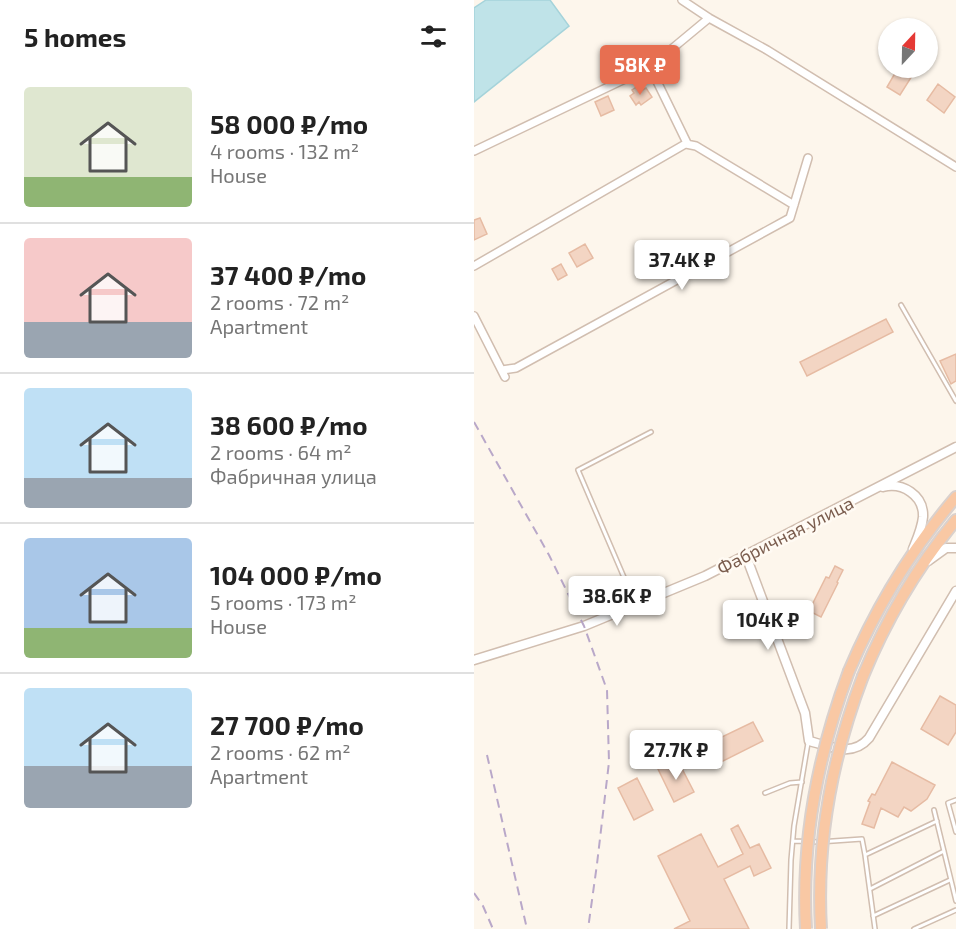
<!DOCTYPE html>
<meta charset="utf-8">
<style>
:root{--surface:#fff;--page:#f6f6f6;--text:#222;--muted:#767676;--line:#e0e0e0;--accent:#e76f51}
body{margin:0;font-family:"Exo 2",sans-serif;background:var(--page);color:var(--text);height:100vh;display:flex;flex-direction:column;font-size:22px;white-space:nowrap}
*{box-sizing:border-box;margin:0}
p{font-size:20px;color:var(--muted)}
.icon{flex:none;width:33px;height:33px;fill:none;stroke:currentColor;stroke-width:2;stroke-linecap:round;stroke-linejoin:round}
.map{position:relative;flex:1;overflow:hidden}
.drawer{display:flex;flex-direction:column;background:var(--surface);width:474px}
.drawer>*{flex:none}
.needle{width:39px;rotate:22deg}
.buttons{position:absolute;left:404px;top:18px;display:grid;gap:12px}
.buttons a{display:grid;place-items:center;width:60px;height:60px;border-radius:50%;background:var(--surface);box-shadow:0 2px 4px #0004;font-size:30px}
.price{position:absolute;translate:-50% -51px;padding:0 14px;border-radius:6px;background:#fff;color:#222;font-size:20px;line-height:39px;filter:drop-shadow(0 2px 3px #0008)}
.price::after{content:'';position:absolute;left:50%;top:36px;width:18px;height:14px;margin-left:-9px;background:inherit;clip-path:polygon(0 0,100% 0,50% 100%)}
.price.on{background:var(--accent);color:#fff}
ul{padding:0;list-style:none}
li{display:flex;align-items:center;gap:18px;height:150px;padding:0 24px}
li+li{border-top:2px solid var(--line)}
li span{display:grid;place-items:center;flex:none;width:168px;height:120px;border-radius:6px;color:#555}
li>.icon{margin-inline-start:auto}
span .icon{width:72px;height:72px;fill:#fffc;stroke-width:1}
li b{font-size:26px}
h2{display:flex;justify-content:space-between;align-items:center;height:72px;padding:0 24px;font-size:26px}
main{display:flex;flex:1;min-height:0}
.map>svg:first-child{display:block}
.water{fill:#bfe3e8;stroke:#a5d3da;stroke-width:1.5}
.building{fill:#f3d5c3;stroke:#e6bba3;stroke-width:1.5}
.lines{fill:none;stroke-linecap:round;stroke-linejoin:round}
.service-casing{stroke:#d1beb0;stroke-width:6}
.minor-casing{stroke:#d1beb0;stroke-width:10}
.tertiary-casing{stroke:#d1beb0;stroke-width:11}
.trunk-casing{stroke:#dad1cd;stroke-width:14}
.service{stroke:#fff;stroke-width:3}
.minor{stroke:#fff;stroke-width:7}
.tertiary{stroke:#fff;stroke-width:8}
.trunk{stroke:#f9c8a4;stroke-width:10}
.rail{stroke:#b9a8c9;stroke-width:2;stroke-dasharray:9 6;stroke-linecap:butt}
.trunk-bridge-casing{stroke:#dad1cd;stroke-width:14;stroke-linecap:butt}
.trunk-bridge{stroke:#f9c8a4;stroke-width:10}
.labels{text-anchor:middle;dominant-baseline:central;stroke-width:5;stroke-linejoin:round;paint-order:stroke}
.street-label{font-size:18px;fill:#7a5c4d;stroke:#fffaf3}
</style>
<main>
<section class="drawer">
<h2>5 homes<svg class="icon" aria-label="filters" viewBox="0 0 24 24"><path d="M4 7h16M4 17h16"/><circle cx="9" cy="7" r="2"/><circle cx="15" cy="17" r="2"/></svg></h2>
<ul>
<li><span style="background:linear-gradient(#dfe7d0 75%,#8fb573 0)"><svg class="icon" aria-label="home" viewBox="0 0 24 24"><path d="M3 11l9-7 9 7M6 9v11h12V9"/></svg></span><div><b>58 000 ₽/mo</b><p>4 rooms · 132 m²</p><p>House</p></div></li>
<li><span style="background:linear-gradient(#f6c9c9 70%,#9aa5b1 0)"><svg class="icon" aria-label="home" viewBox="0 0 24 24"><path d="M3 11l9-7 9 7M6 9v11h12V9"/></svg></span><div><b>37 400 ₽/mo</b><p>2 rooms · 72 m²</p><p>Apartment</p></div></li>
<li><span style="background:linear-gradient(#bfe0f5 75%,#9aa5b1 0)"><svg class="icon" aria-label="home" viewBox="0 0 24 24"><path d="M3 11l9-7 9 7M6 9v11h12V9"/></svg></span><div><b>38 600 ₽/mo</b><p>2 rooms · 64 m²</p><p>Фабричная улица</p></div></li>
<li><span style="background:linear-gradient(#a9c7e8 75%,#8fb573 0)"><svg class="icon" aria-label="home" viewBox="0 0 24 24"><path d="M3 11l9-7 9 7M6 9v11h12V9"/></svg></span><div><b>104 000 ₽/mo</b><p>5 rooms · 173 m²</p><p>House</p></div></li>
<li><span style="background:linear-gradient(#bfe0f5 65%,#9aa5b1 0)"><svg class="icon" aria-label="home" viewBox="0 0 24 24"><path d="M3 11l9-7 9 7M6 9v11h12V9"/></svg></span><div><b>27 700 ₽/mo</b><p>2 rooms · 62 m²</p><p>Apartment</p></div></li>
</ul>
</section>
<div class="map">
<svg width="482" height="929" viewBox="0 0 482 929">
<rect width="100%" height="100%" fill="#fdf6ec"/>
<!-- water -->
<path class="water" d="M 12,0 L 76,0 L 95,26 L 0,102 L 0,8 Z"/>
<!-- building -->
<path class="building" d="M 424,68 L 443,68 L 426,95 L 413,87 Z
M 464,84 L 481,97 L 470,113 L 453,100 Z
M 164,86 L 167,91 L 172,88 L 178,97 L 167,105 L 165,102 L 162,105 L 156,96 L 160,93 L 158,90 Z
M 134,96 L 140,110 L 127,116 L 121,102 Z
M 6,218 L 13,234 L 0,240 L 0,220 Z
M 111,244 L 119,258 L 103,267 L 95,253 Z
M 87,264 L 93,275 L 84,280 L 78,269 Z
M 412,319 L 419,332 L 333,376 L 326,362 Z
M 482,354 L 482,381 L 477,384 L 466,361 Z
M 361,566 L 369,570 L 363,582 L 364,583 L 347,617 L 335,611 L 352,577 L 355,578 Z
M 466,696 L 482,705 L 482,732 L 474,745 L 447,729 Z
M 279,722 L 289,741 L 237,767 L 227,747 Z
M 203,759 L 220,792 L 200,802 L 184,769 Z
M 418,762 L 461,785 L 453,799 L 437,811 L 430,807 L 424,817 L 407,808 L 400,828 L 388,824 L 396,802 L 394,801 L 398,794 L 401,795 Z
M 163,778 L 179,810 L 160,820 L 144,788 Z
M 264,825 L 276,848 L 285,844 L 297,868 L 280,876 L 276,866 L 250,879 L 275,929 L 200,929 L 216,921 L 184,856 L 227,834 L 244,867 L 269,854 L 257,829 Z"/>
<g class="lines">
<defs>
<path id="service" d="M 427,305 L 482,401
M 161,603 L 104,470 L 177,432
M 291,793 L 316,783 L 328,782
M 482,800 L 474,803 L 482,832
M 460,810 L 482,901
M 319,841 L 345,842 L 388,839 L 391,855
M 396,889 L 470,851
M 399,916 L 476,880
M 315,929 L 317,860 L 320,826 L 334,743
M 401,929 L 391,855 L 463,821
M 440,929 L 482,910"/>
<path id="minor" d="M 208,0 L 235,18 L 293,50 L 482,167
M 212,144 L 222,146 L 320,205
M 0,151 L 176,67 L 235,18
M 0,266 L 213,143 L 176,67
M 0,316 L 31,377
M 28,370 L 42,368 L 316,218 L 334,158"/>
<path id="tertiary" d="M 409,487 C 428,482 450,495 449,517 C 448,528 443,539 439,549
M 272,556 L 331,713 L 335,741 C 356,746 378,758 395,738 L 482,591
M 454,561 L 472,548 L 482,548
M 0,660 L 110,626 L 231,576 L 482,447"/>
<path id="trunk" d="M 375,671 C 402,607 437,550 482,497
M 389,676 C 412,620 443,567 482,520"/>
</defs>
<!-- service casing -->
<use href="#service" class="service-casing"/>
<!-- minor casing -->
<use href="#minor" class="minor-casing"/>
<!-- tertiary casing -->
<use href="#tertiary" class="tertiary-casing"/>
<!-- trunk casing -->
<use href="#trunk" class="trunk-casing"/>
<!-- service -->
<use href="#service" class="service"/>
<!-- minor -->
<use href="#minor" class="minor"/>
<!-- tertiary -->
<use href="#tertiary" class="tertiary"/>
<!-- trunk -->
<use href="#trunk" class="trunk"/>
<!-- rail -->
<path class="rail" d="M 0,422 L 75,555 L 110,626 L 133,690 L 135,762 L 123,864 L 114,929
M 13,755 L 53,929
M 0,893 L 9,906 L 19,929"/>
<defs>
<path id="trunk-bridge" d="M 332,929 C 327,841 344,754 375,671
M 347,929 C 342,842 358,757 389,676"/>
</defs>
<!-- trunk-bridge casing -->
<use href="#trunk-bridge" class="trunk-bridge-casing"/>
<!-- trunk-bridge -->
<use href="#trunk-bridge" class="trunk-bridge"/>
</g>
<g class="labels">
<!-- street labels -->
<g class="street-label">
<text transform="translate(311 535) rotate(-27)">Фабричная улица</text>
</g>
</g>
</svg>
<div class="buttons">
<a><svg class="needle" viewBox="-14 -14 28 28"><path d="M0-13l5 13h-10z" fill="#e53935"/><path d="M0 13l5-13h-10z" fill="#767676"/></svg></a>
</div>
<b class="price on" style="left:166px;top:96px">58K ₽</b>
<b class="price" style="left:208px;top:291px">37.4K ₽</b>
<b class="price" style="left:143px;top:627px">38.6K ₽</b>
<b class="price" style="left:294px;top:651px">104K ₽</b>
<b class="price" style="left:202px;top:781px">27.7K ₽</b>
</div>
</main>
